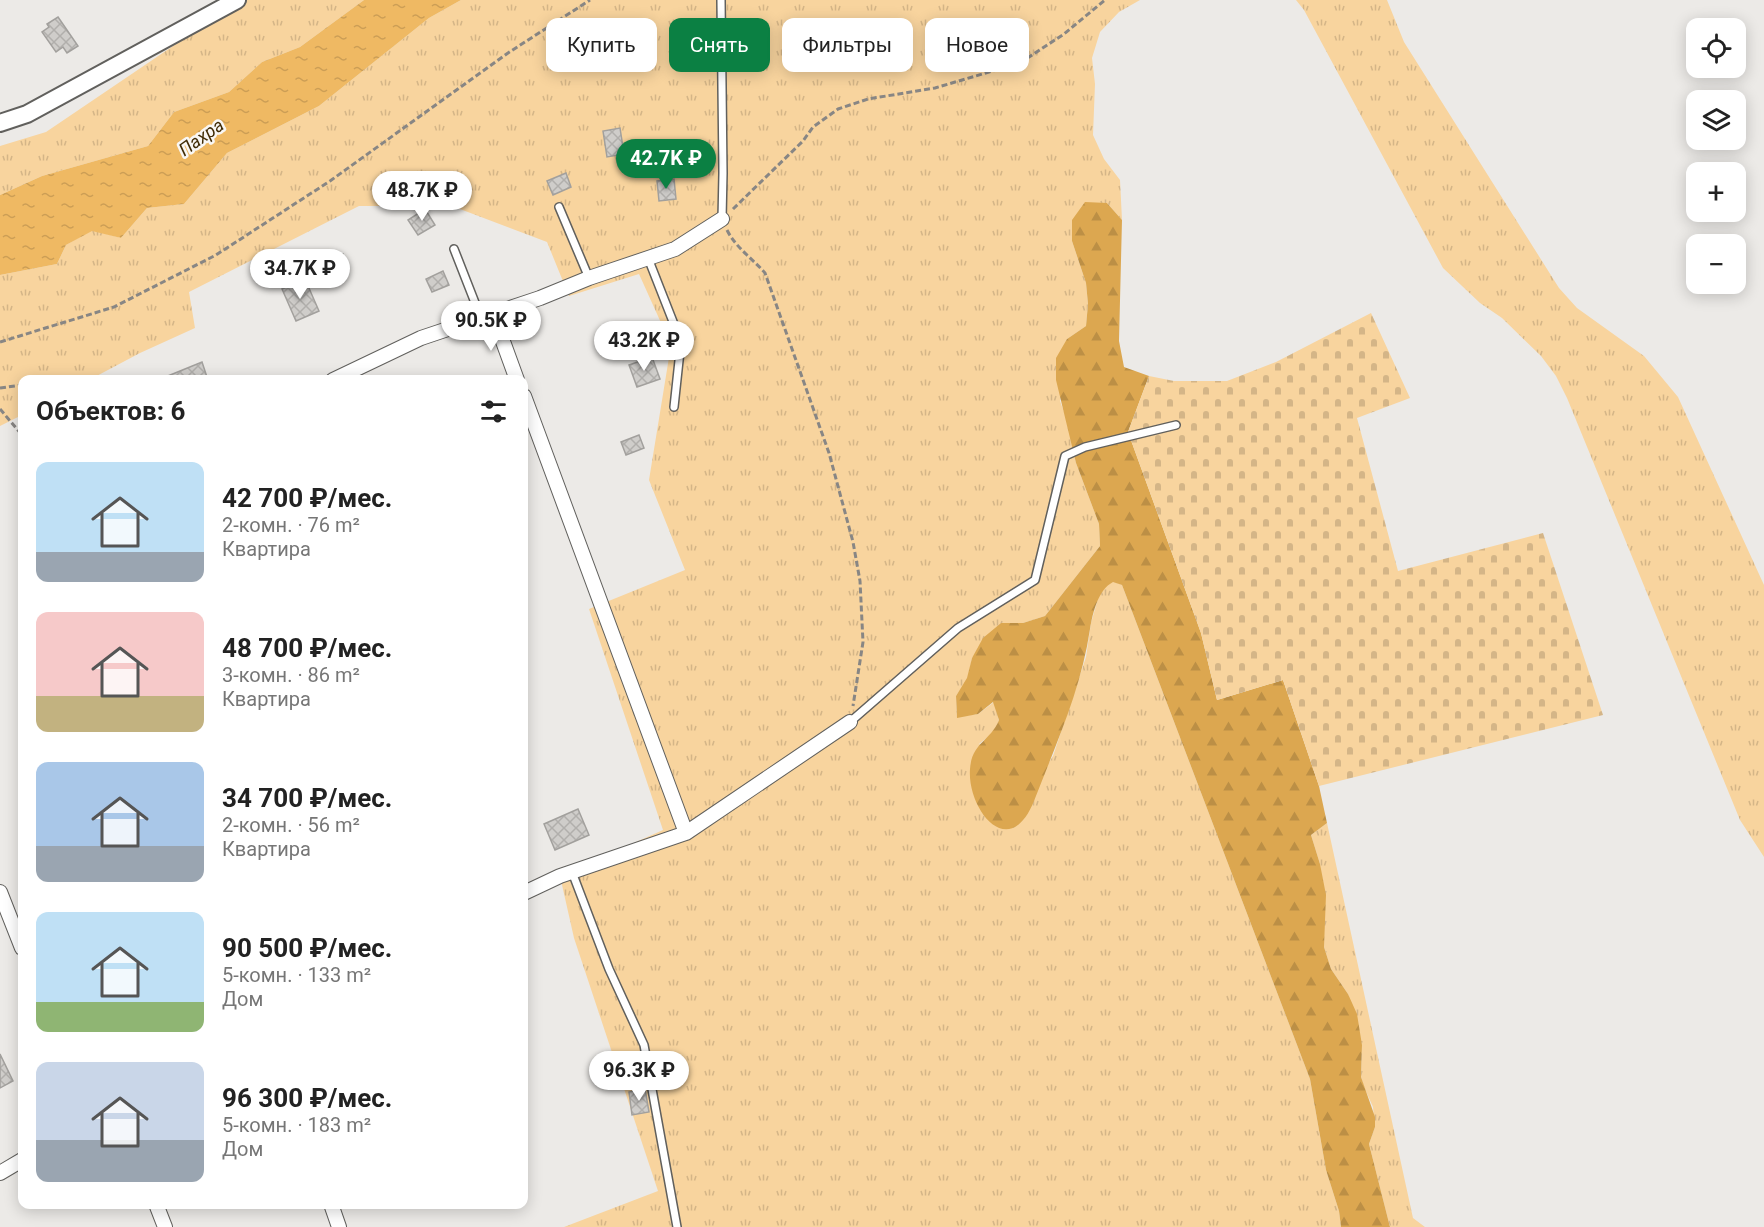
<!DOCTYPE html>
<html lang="ru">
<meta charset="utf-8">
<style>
:root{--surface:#fff;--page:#f6f6f6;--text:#222;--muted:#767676;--accent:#0b8043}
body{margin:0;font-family:Roboto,sans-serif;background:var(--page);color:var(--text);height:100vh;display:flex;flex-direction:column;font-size:22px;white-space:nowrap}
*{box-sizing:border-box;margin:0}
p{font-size:20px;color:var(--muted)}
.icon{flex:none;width:33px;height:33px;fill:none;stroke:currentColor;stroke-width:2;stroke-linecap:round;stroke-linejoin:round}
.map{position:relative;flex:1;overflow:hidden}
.sheet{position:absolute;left:18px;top:375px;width:510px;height:834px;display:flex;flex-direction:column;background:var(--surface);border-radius:12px;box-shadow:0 3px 15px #0003}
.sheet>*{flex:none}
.guide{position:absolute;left:546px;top:18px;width:570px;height:54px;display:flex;gap:12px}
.controls{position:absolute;left:1686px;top:18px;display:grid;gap:12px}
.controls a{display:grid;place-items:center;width:60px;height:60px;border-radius:12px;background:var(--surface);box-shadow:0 3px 15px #0003;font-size:30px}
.price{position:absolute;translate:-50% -51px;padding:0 14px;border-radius:21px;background:#fff;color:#222;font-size:20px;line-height:39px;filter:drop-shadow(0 2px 3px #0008)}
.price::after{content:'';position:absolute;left:50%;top:36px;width:18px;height:14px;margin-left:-9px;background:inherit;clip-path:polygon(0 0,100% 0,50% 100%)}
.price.active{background:var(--accent);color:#fff}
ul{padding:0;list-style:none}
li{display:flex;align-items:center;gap:18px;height:150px;padding:0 18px}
li span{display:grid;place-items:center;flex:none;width:168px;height:120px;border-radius:12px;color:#555}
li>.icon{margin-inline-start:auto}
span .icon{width:72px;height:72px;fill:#fffc;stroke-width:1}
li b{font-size:26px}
h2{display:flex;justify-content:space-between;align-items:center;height:72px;padding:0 18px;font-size:26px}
.pill{padding:0 21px;border-radius:12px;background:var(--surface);box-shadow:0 3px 15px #0003;font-size:21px;line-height:54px}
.pill.active{background:var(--accent);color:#fff}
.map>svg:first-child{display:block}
.grass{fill:url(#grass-tufts)}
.forest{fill:url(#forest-firs)}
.cemetery{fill:url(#cemetery-stones)}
.water{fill:url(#water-ripples)}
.building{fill:url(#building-cross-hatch);stroke:#a2a09d;stroke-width:1.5}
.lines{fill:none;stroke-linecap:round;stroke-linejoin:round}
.service-casing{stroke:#61605d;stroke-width:10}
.minor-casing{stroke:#61605d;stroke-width:16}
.tertiary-casing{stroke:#61605d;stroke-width:20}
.path{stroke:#888684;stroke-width:3;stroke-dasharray:6 3;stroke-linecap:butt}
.service{stroke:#fff;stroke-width:7}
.minor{stroke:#fff;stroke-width:14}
.tertiary{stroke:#fff;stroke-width:16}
.labels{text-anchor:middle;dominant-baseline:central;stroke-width:5;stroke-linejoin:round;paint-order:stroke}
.water-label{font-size:18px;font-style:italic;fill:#412c05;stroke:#f9f7f4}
</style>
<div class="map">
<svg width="1764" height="1227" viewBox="0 0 1764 1227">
<defs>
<pattern id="grass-tufts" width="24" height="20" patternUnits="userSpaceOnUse" patternTransform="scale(1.5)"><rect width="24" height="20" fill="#f8d49e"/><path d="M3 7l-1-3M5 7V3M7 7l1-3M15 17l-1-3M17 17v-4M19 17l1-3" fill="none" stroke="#d4b587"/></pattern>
<pattern id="forest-firs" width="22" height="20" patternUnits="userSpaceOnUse" patternTransform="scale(1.5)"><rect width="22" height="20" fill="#dca750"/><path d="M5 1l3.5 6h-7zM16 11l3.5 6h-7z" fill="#bc8f45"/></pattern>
<pattern id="cemetery-stones" width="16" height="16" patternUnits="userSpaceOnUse" patternTransform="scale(1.5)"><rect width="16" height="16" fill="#f8d49e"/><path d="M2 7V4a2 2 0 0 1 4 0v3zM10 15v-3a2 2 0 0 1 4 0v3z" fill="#d4b587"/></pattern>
<pattern id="water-ripples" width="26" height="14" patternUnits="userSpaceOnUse" patternTransform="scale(1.5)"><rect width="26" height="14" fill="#efb963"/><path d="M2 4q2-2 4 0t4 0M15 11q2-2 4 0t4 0" fill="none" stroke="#cc9e55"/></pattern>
<pattern id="building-cross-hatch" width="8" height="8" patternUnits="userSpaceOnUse" patternTransform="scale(1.5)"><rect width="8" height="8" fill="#cfcdca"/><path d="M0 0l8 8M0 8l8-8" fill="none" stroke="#b1afac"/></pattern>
</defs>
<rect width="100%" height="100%" fill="#eceae7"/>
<!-- grass -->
<path class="grass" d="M 241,0 L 364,0 L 300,47 L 262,62 L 229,92 L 174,112 L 148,146 L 42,176 L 0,195 L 0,146 L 46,132 Z
M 461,0 L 1140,0 L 1119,12 L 1100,32 L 1092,58 L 1095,84 L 1093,135 L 1104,159 L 1120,180 L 1122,220 L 1107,203 L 1072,241 L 1086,283 L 1088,304 L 1086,326 L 1067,339 L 1060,401 L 1067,420 L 1076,463 L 1099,524 L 1100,546 L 1045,616 L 1023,623 L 1001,623 L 972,658 L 968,678 L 956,696 L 957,717 L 978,714 L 994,702 L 999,720 L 995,731 L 979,744 L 1048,764 L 1053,756 L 1086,657 L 1091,623 L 1099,595 L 1104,586 L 1113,581 L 1122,585 L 1310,1079 L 1326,1170 L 1339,1211 L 1341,1227 L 564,1227 L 658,1191 L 574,938 L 560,876 L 663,830 L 589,609 L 685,570 L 649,480 L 671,345 L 639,274 L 569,296 L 547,242 L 452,206 L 359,206 L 189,292 L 195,328 L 140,353 L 91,379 L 22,380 L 22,415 L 0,426 L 0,275 L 57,264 L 66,245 L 92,230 L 121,238 L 147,208 L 184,204 L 227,153 L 319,106 L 429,18 Z
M 1296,0 L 1387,0 L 1404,42 L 1559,288 L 1577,308 L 1644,356 L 1678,397 L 1764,585 L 1764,857 L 1740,820 L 1567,398 L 1556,376 L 1541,356 L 1502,318 L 1480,303 L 1443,268 L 1304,10 Z
M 1327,823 L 1413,1218 L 1425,1227 L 1390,1227 L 1369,1144 L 1375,1127 L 1373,1107 L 1364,1087 L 1361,1077 L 1362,1045 L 1348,994 L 1331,969 L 1324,947 L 1320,864 L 1311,835 Z"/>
<!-- forest -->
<path class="forest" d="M 1085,202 L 1107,203 L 1122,220 L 1119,341 L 1124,367 L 1149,376 L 1128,432 L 1201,633 L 1217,700 L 1283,680 L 1319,786 L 1327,823 L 1311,835 L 1320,864 L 1326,895 L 1324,947 L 1331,969 L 1348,994 L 1357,1014 L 1362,1045 L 1361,1077 L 1375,1117 L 1375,1127 L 1369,1144 L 1390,1227 L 1341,1227 L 1339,1211 L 1326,1170 L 1310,1079 L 1122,585 L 1113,582 C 1098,590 1093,612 1090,629 C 1081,690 1056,744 1034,801 C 1009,863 967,809 970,769 C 972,742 990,742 999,720 L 993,702 L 978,714 L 957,718 L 956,696 L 967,678 L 972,658 L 983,638 L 1001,623 L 1023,623 L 1045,616 L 1100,546 L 1099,524 L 1076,463 L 1056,380 L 1056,358 L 1067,339 L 1086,326 L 1088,304 L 1086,283 L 1072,241 L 1072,220 Z"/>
<!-- cemetery -->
<path class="cemetery" d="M 1371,313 L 1410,398 L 1357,418 L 1398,571 L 1543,533 L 1603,715 L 1319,786 L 1283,680 L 1217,700 L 1201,633 L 1128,432 L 1149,376 L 1174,381 L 1227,381 L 1276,362 Z"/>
<!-- water -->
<path class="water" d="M 364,0 L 461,0 L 429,18 L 319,106 L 227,153 L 184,204 L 147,208 L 121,238 L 92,231 L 66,245 L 57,264 L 0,275 L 0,195 L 42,176 L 148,146 L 174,112 L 229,92 L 262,62 L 300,47 Z"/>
<!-- building -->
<path class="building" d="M 58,17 L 78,46 L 67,53 L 63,47 L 56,52 L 42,32 L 49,27 L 47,24 Z
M 620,128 L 624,154 L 607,157 L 603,131 Z
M 566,173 L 571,187 L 553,195 L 547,181 Z
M 674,179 L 676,199 L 659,201 L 657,181 Z
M 425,209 L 435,225 L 418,235 L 408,220 Z
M 343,254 L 347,267 L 332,271 L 328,259 Z
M 443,271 L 449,285 L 432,292 L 426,279 Z
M 305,279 L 319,311 L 296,321 L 282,289 Z
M 652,357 L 660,379 L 637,387 L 629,365 Z
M 202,362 L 207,377 L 201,380 L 158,380 Z
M 639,435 L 644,448 L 626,455 L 621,442 Z
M 578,809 L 589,835 L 555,850 L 544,824 Z
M 0,1054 L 13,1081 L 0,1088 Z
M 645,1089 L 649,1112 L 632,1115 L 629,1092 Z"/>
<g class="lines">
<defs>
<path id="service" d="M 721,0 L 723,173 L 722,219
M 559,207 L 589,278
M 454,249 L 481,318
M 648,258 L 681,342 L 674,407
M 850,722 L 958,628 L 1035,580 L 1065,456 L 1085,447 L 1176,425
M 572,872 L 609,969 L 644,1045 L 677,1227"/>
<path id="minor" d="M 493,314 L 517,380
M 333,380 L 421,338 L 540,298 L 589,278 L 675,249 L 722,219
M 524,396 L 686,833
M 0,892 L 22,948
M 524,893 L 560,876 L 686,833 L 850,722
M 0,1173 L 22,1160
M 156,1204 L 165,1227
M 331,1204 L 339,1227"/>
<path id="tertiary" d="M 0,123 L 27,114 L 237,0"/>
</defs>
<!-- service casing -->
<use href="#service" class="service-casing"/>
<!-- minor casing -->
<use href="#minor" class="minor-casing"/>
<!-- tertiary casing -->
<use href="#tertiary" class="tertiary-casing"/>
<!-- path -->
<path class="path" d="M 733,209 L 803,141 L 813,127 L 838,109 L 868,99 L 935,88 L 996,70 L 1029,57 L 1064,34 L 1105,0
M 727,230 C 736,248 752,258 765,273 L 829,453 L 853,542 L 860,581 L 863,642 L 853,706
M 0,342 L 114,307 L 216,255 L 330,181 L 508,53 L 590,0
M 58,380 L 78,380
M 0,388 L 22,385
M 0,409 L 22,435"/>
<!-- service -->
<use href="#service" class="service"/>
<!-- minor -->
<use href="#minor" class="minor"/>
<!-- tertiary -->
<use href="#tertiary" class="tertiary"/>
</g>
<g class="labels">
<!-- water labels -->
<g class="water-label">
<text transform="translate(201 137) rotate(-35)">Пахра</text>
</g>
</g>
</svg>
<div class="controls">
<a><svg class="icon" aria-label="locate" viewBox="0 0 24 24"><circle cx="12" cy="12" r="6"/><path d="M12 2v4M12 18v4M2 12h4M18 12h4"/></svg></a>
<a><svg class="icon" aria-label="layers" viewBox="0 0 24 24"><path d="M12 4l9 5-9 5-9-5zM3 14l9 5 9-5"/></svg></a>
<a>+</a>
<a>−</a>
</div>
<b class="price active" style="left:666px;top:190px">42.7K ₽</b>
<b class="price" style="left:422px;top:222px">48.7K ₽</b>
<b class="price" style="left:300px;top:300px">34.7K ₽</b>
<b class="price" style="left:491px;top:352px">90.5K ₽</b>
<b class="price" style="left:644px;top:372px">43.2K ₽</b>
<b class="price" style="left:639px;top:1102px">96.3K ₽</b>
<div class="guide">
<a class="pill">Купить</a>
<a class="pill active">Снять</a>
<a class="pill">Фильтры</a>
<a class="pill">Новое</a>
</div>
<section class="sheet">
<h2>Объектов: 6<svg class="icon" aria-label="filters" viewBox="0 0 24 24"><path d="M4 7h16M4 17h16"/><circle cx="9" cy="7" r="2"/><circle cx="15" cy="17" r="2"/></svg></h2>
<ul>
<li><span style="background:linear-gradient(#bfe0f5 75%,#9aa5b1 0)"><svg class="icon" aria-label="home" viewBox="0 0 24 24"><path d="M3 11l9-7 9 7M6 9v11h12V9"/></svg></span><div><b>42 700 ₽/мес.</b><p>2-комн. · 76 m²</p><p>Квартира</p></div></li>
<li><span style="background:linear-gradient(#f6c9c9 70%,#c2b280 0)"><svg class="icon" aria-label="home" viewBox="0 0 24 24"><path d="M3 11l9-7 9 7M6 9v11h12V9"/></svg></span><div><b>48 700 ₽/мес.</b><p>3-комн. · 86 m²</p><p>Квартира</p></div></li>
<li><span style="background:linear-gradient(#a9c7e8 70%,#9aa5b1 0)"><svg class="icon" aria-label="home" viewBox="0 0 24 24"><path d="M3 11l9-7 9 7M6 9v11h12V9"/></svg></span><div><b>34 700 ₽/мес.</b><p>2-комн. · 56 m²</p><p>Квартира</p></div></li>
<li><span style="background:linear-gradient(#bfe0f5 75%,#8fb573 0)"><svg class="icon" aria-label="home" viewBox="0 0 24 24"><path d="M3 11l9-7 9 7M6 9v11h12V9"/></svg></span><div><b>90 500 ₽/мес.</b><p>5-комн. · 133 m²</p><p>Дом</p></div></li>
<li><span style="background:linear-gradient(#c9d6e8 65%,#9aa5b1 0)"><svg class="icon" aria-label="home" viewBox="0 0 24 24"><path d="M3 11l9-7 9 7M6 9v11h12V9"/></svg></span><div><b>96 300 ₽/мес.</b><p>5-комн. · 183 m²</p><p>Дом</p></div></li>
</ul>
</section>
</div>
